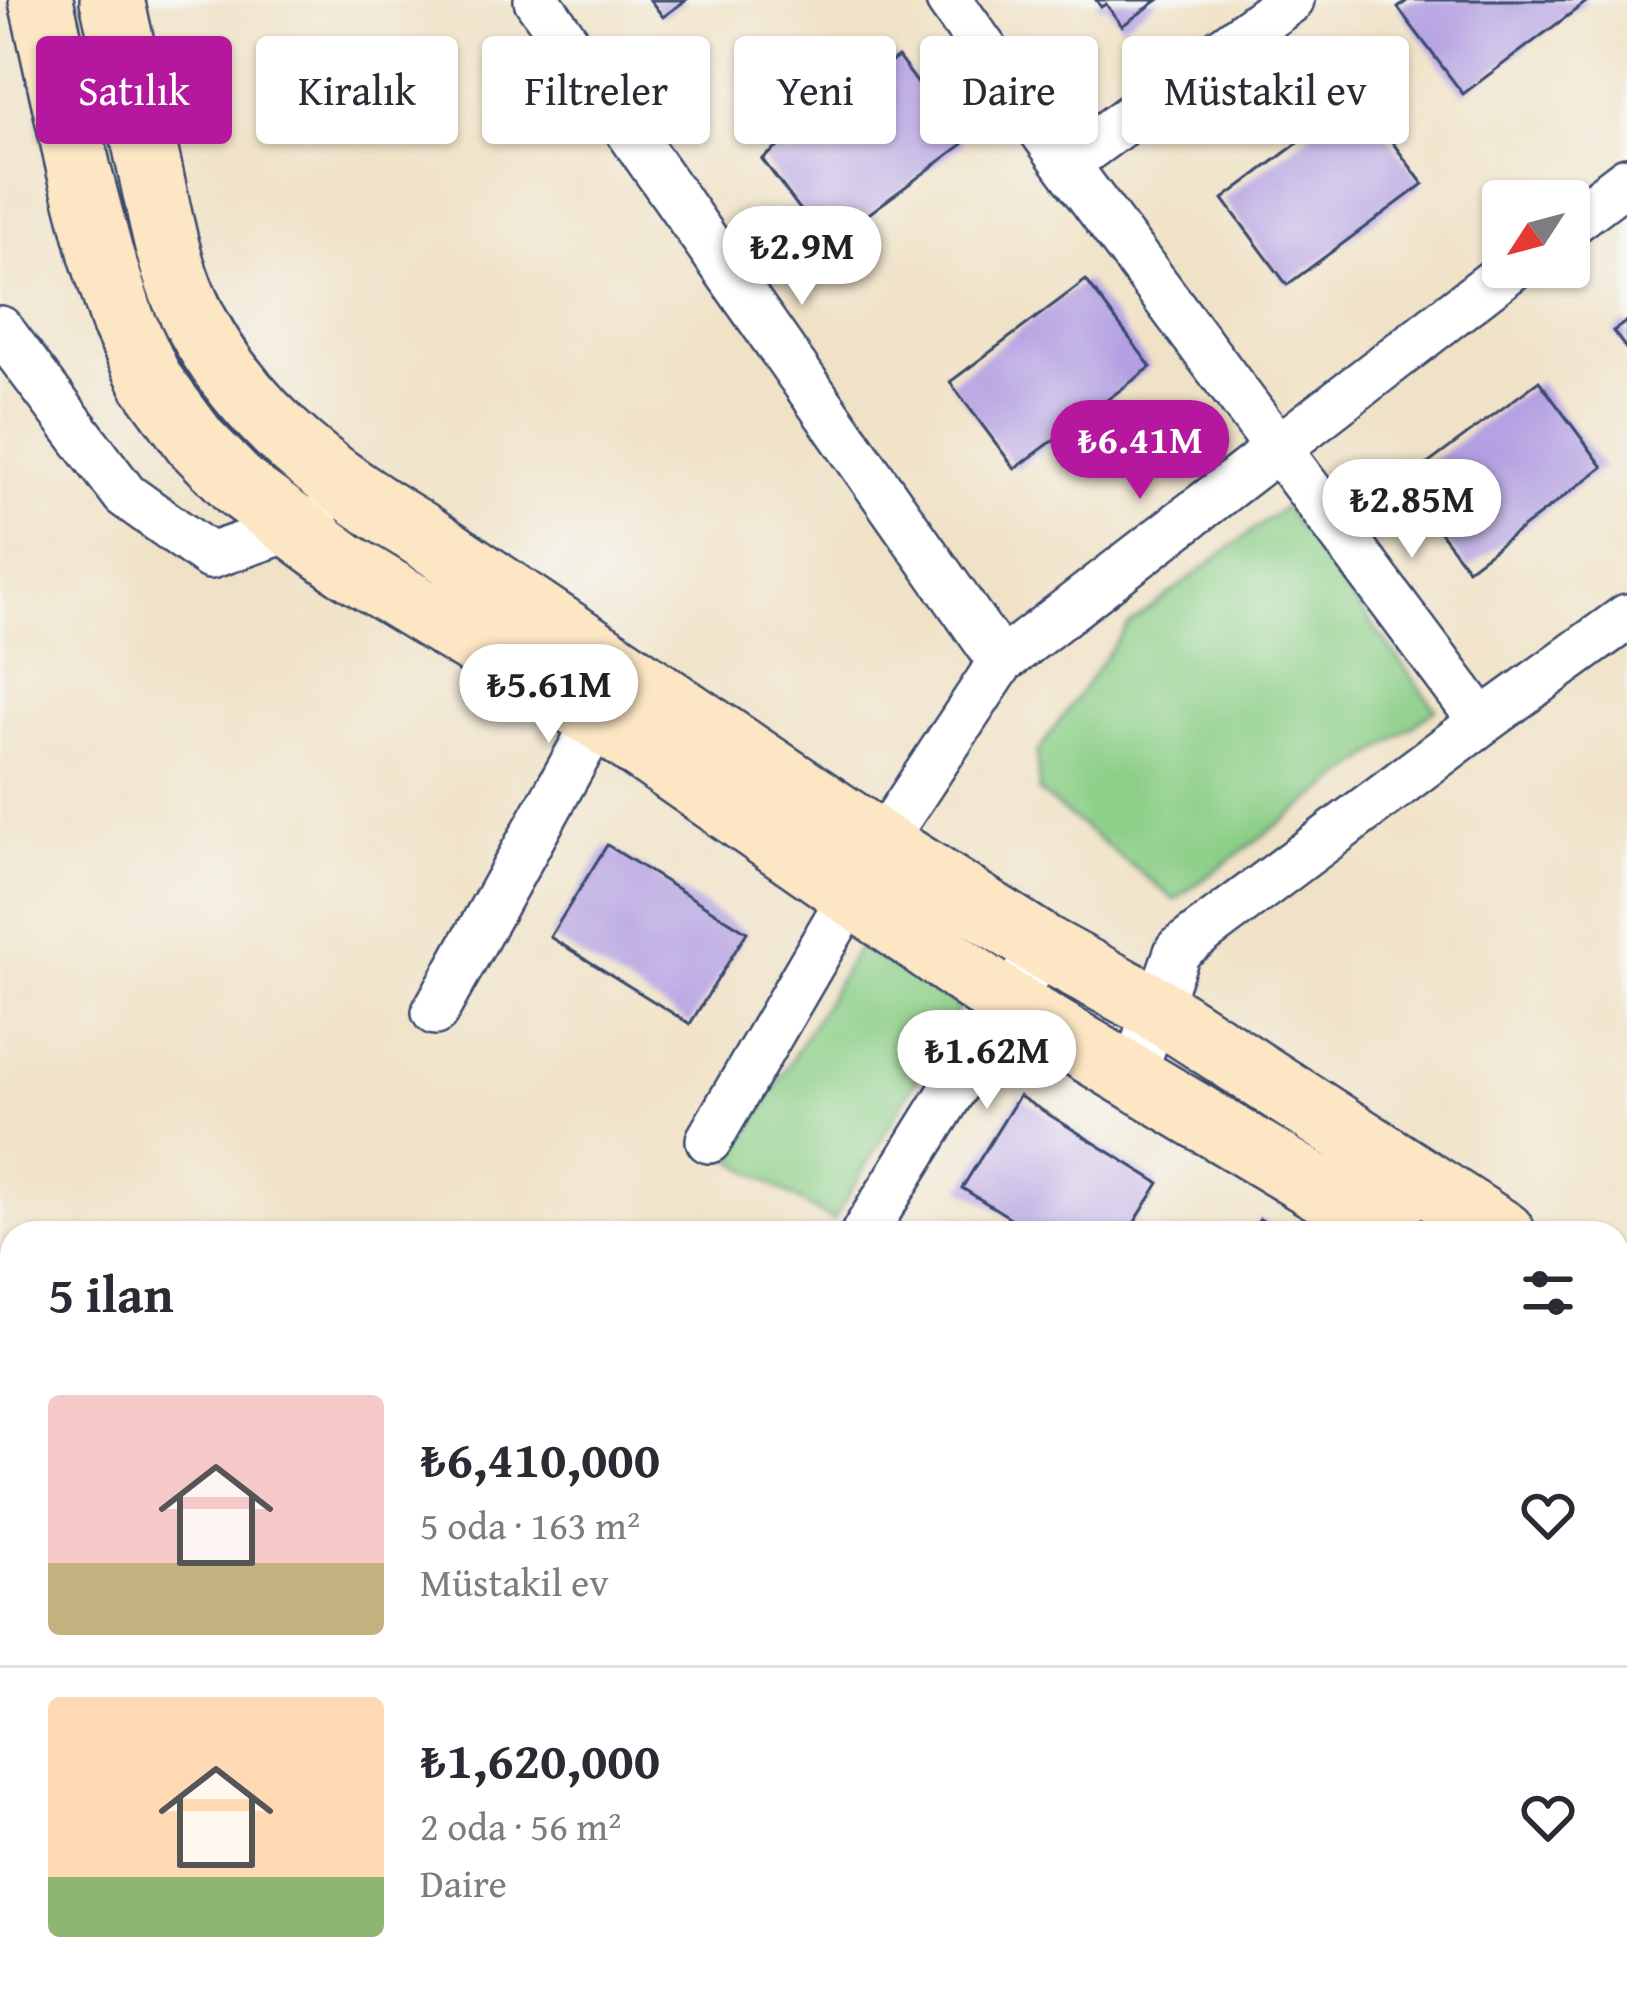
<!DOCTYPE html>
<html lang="tr">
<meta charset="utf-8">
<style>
:root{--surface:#fff;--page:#f2f2f3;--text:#2b2b33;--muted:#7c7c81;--line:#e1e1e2;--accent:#b5179e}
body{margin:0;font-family:"Gentium Book Plus",serif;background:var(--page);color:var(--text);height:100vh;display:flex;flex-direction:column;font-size:45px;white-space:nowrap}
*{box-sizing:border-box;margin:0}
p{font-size:39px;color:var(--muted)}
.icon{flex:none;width:66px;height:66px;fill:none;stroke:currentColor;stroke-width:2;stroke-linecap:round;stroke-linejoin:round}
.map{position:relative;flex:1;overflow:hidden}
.drawer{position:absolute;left:0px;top:1221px;width:1629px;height:768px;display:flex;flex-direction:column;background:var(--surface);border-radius:36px 36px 0 0;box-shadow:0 3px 9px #0004}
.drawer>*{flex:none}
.hud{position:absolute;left:36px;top:36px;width:1557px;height:108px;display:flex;gap:24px}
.needle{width:78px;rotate:234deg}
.buttons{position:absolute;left:1482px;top:180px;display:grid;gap:24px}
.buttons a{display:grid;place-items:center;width:108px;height:108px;border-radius:12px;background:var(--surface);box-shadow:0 3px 9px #0004;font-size:60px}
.price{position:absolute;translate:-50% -102px;padding:0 27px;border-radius:42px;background:#fff;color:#222;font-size:39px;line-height:78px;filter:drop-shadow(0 3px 6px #0008)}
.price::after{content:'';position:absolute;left:50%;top:72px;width:36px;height:27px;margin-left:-18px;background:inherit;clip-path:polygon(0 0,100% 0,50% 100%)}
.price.current{background:var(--accent);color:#fff}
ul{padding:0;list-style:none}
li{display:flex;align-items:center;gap:36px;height:300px;padding:0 48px}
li+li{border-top:3px solid var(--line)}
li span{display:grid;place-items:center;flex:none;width:336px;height:240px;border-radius:12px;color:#555}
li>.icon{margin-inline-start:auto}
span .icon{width:144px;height:144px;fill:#fffc;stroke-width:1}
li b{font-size:51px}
h2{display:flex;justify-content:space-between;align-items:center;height:144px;padding:0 48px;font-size:51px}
.pill{padding:0 42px;border-radius:12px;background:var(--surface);box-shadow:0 3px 9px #0004;font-size:42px;line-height:108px}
.pill.current{background:var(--accent);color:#fff}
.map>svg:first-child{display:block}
.green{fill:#8ccf87;stroke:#547f72;stroke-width:3}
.building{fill:#b39fe2}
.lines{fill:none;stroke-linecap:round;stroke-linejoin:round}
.street-casing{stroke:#3b4a6e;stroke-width:50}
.secondary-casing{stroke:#3b4a6e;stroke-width:68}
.path{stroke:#3b4a6e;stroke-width:8;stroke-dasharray:3 9;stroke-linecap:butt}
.street{stroke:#fff;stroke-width:45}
.secondary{stroke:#fce6c4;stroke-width:63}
</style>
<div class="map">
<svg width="1627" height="1989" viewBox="0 0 1627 1989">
<rect width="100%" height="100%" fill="#f6f6f2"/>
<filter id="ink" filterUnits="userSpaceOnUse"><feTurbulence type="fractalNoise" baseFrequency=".00833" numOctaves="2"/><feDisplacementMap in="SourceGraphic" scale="24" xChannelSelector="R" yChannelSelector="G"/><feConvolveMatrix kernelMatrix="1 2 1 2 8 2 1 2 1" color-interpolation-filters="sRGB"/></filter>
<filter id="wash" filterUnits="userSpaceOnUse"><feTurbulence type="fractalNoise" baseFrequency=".004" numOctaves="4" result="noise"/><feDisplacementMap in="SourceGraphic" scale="48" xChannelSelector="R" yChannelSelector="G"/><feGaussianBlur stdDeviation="2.7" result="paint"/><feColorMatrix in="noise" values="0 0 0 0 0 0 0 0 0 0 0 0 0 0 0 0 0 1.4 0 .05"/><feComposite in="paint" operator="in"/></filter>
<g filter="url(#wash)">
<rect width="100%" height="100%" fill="#f0e2c6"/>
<!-- green -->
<path class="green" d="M 1284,507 L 1436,709 L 1175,900 L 1039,792 L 1037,753 L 1128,625 Z
M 859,946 L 960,1006 L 833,1221 L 732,1160 Z"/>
<g id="blocks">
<!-- building -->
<path class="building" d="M 650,0 L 686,0 L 663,17 Z
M 1096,0 L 1158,0 L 1122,26 L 1106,4 L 1101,7 Z
M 1408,0 L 1589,0 L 1463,94 L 1398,8 Z
M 898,57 L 963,144 L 827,245 L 762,159 Z
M 1359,97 L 1423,184 L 1287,285 L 1223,199 Z
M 1086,280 L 1151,367 L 1015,469 L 950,382 Z
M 1627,321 L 1627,350 L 1613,331 Z
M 1539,381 L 1603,467 L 1468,569 L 1402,483 Z
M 607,845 L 747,932 L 690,1024 L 550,937 Z
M 1019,1096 L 1159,1183 L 1128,1233 L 1035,1233 L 962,1188 Z
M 1260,1219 L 1283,1233 L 1251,1233 Z"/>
</g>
</g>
<g filter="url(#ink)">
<use href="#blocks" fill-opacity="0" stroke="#3b4a6e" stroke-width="3"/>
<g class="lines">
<defs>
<path id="street" d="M 537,0 L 1001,662
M 949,0 L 1066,164 L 1482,722
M 1066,164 L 1291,0
M 1569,224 L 1627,180
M 0,329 L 125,495 L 210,556 L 315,520
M 435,1012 L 611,695
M 1132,1077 L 1178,950 L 1482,722 L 1627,617
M 709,1140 L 881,844 L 1001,662 L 1513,267
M 864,1233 L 1007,1002 L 1045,948
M 0,1781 L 12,1781"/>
<path id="secondary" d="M 41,0 L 79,170 L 101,254 L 123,321 L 151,381 L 196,442 L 240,487 L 346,565 L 597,717 L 1007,1002 L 1393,1233
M 112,0 C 126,60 139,119 152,179 C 161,220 169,264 186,302 C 233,406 320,475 416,531 L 881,844 L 1045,948 L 1155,1008 L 1503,1233
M 1617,1307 L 1627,1313
M 1617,1374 L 1627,1381"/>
</defs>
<!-- street casing -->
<use href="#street" class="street-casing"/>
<!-- secondary casing -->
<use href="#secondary" class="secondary-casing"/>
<!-- path -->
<path class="path" d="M 51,1989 L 52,1977"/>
<!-- street -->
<use href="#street" class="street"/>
<!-- secondary -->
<use href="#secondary" class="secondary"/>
</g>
</g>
</svg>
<div class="buttons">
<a><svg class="needle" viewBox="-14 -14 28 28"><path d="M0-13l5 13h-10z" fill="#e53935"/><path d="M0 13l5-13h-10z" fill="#7c7c81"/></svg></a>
</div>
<b class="price" style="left:802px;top:308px">₺2.9M</b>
<b class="price current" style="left:1140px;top:502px">₺6.41M</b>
<b class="price" style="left:1412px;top:561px">₺2.85M</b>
<b class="price" style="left:549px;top:746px">₺5.61M</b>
<b class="price" style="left:987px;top:1112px">₺1.62M</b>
<div class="hud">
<a class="pill current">Satılık</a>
<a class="pill">Kiralık</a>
<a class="pill">Filtreler</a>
<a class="pill">Yeni</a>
<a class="pill">Daire</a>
<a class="pill">Müstakil ev</a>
</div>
<section class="drawer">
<h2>5 ilan<svg class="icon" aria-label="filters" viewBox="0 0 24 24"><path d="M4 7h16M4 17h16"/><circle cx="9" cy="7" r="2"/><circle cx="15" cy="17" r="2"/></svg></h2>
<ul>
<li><span style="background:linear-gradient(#f6c9c9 70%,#c2b280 0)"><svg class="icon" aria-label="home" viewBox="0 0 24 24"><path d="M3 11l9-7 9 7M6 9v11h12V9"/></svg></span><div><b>₺6,410,000</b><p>5 oda · 163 m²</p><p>Müstakil ev</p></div><svg class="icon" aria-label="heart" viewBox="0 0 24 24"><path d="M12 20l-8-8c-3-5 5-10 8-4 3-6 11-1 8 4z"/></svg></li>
<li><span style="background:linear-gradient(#ffd9b3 75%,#8fb573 0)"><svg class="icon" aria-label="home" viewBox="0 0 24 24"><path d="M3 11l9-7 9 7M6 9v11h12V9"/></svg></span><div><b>₺1,620,000</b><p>2 oda · 56 m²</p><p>Daire</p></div><svg class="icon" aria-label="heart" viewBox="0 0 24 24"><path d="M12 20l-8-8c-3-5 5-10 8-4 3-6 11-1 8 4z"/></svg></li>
</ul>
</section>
</div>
